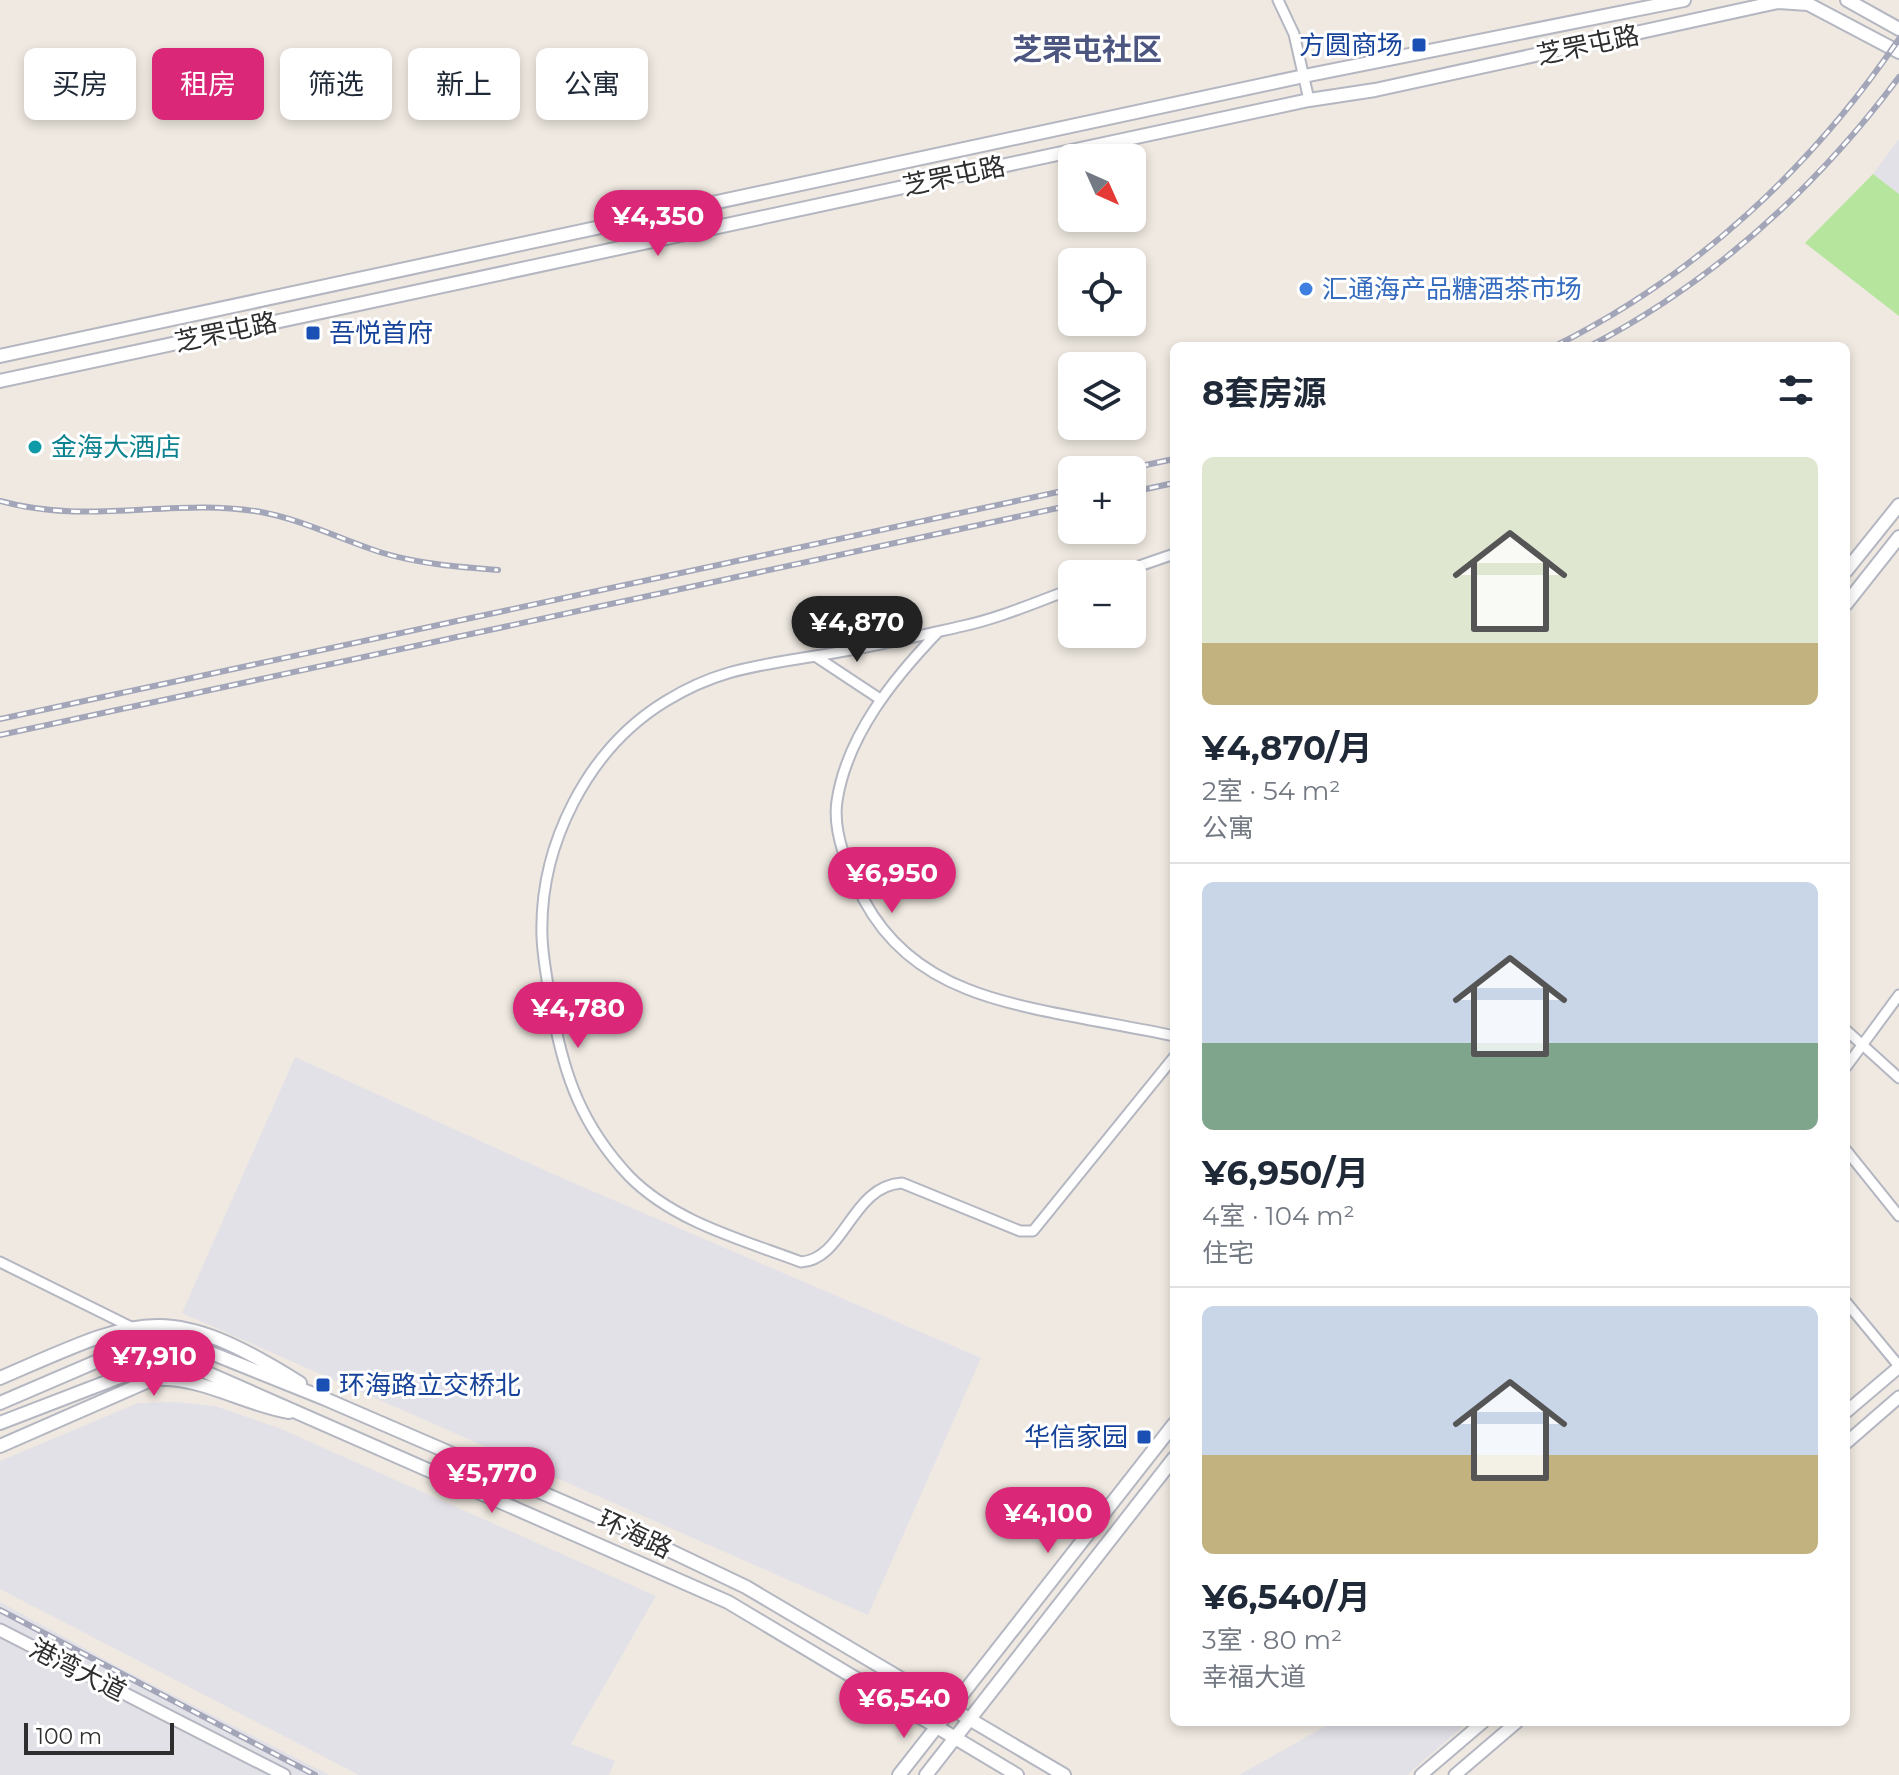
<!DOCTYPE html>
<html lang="zh">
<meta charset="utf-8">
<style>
:root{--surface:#fff;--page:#f6f6f7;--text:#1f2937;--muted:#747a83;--line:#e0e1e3;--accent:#db2777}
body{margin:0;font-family:Montserrat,"Noto Sans SC",sans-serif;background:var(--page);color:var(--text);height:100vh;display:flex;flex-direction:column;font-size:30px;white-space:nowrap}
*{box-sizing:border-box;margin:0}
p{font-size:26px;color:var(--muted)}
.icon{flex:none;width:44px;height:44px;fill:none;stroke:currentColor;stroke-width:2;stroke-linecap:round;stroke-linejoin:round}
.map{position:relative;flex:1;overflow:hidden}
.side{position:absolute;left:1170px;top:342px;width:680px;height:1384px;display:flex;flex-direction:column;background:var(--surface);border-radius:12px;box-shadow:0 4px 12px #0003}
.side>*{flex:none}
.banner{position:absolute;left:24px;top:48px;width:760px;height:72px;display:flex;gap:16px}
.needle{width:52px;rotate:135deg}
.fabs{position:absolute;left:1058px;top:144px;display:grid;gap:16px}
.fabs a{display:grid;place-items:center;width:88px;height:88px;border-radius:12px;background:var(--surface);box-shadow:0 4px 12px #0003;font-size:40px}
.scale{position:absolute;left:24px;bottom:20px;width:150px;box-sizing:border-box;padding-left:8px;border:4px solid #2e2e2e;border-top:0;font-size:22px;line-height:28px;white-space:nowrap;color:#2e2e2e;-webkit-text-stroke:6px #fff;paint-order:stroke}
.price{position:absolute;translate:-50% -68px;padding:0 18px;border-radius:28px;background:var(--accent);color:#fff;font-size:26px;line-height:52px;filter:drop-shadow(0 2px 4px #0008)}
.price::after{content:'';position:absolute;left:50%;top:48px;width:24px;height:18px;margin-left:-12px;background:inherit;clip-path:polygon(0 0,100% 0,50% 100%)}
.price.current{background:#222;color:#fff}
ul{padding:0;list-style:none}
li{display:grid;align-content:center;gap:16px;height:424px;padding:0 32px}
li+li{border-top:2px solid var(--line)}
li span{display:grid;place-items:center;height:248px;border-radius:12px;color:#555}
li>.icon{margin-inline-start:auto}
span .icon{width:144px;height:144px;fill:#fffc;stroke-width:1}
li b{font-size:34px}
h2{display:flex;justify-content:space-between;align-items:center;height:96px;padding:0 32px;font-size:34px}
.chip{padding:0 28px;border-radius:12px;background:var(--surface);box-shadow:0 4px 12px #0003;font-size:28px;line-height:72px}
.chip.current{background:var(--accent);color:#fff}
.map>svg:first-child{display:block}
.industrial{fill:#e3e1e8}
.green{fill:#b6e59e}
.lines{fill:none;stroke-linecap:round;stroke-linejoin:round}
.minor-casing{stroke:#b4b7c1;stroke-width:13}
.tertiary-casing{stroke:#b4b7c1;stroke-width:15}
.secondary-casing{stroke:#b4b7c1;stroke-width:16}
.minor{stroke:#fff;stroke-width:9}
.tertiary{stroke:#fff;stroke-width:11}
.secondary{stroke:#fff;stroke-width:12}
.rail-casing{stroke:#a3a6b8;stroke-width:6}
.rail{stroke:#fff;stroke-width:3;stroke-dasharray:9;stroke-linecap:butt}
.transit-dot{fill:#1a4fb4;stroke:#fff;stroke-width:3}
.shop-dot{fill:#3f7fe0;stroke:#fff;stroke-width:3}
.culture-dot{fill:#0f9aa8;stroke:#fff;stroke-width:3}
.labels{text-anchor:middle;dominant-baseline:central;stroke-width:6;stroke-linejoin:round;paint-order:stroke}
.transit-label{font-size:26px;fill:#164399;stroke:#fff;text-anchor:end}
.street-label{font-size:26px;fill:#2e2e2e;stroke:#fff}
.shop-label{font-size:26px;fill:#366cbe;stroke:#fff;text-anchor:start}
.culture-label{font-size:26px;fill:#0d838f;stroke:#fff;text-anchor:start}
.quarter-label{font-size:30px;font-weight:bold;fill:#4d5680;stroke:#fff}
</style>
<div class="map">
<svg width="1899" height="1775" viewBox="0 0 1899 1775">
<rect width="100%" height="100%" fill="#efe9e1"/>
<!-- industrial -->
<path class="industrial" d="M 1899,139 L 1899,194 L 1873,174 Z
M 295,1057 L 562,1178 L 981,1358 L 868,1615 L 182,1313 Z
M 175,1402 L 215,1406 L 279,1428 L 656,1596 L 571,1744 L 615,1761 L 609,1775 L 359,1775 L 0,1589 L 0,1461 L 138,1403 Z
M 0,1602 L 126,1671 L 329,1775 L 0,1775 Z
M 1333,1722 L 1468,1722 L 1407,1775 L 1239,1775 Z"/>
<!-- green -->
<path class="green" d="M 1873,174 L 1899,194 L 1899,316 L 1805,243 Z"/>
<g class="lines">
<defs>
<path id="minor" d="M 1278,0 L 1294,34 L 1309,100
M 1116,574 L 1174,554
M 1072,589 C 1036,602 1000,618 963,626 C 914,637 864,649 815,656 C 757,666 718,669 666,701 C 587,749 539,846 542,937 C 543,961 548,985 552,1009 C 564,1076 582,1126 629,1176 C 674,1222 743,1240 801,1262 C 845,1259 851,1186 902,1183 L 1020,1231 L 1033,1231 L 1174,1057
M 938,632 C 894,678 847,735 837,801 C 832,834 849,872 864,900 C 887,943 921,971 967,989 C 1024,1012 1112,1022 1174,1036
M 815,656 L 880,699
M 1846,1030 L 1899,1078
M 1846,1067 L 1899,995
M 1846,1150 L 1899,1216
M 0,1262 L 131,1327
M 1846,1302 L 1899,1366"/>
<path id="tertiary" d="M 1846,1412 L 1899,1367
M 1846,1443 L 1899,1397
M 0,1630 L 284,1775
M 1421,1775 L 1483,1722
M 1455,1775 L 1517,1722"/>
<path id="secondary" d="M 1847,0 L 1899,29
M 0,356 L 1304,76 L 1684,0
M 0,381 L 1309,100 L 1375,90 L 1778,2 L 1808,4 L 1899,52
M 1846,571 L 1899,505
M 1846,604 L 1899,537
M 0,1378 C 139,1318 164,1298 300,1383
M 0,1403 L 128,1348 L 159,1345 L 211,1353 L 323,1398 L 612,1523 L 746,1587 L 1064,1775
M 0,1423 L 143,1368 L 164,1366 L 203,1371 L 728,1602 L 1017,1775
M 0,1446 L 153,1379 C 202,1376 242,1404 289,1412
M 899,1775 L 1174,1424
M 926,1775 L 1174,1458"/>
</defs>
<!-- minor casing -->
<use href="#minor" class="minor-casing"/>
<!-- tertiary casing -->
<use href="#tertiary" class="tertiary-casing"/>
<!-- secondary casing -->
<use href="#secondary" class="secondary-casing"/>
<!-- minor -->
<use href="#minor" class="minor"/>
<!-- tertiary -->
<use href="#tertiary" class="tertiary"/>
<!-- secondary -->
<use href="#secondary" class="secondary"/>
<defs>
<path id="rail" d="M 1555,346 C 1696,276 1811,168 1899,39
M 1590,346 C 1713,282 1816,188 1899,77
M 1122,470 L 1174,459
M 1132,492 L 1174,483
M 0,501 C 90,526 174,497 261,512 C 304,520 342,540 383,553 C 420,564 459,567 498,570
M 0,719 L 1072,489
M 0,735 L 1072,505
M 0,1610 L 315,1775"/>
</defs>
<!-- rail casing -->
<use href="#rail" class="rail-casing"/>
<!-- rail -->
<use href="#rail" class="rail"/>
</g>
<!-- markers -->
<g class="transit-dot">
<rect x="1411" y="37" width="16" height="16" rx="4"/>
<rect x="305" y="325" width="16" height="16" rx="4"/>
<rect x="315" y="1377" width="16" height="16" rx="4"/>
<rect x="1136" y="1429" width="16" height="16" rx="4"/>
</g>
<circle class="shop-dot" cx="1306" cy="289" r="8"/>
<circle class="culture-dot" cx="35" cy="447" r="8"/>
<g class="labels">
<!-- transit labels -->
<g class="transit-label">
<text x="1403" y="45">方圆商场</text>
<text x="329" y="333" text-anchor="start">吾悦首府</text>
<text x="339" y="1385" text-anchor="start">环海路立交桥北</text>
<text x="1128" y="1437">华信家园</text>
</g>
<!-- street labels -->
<g class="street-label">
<text transform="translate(1588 45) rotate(-12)">芝罘屯路</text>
<text transform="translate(954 176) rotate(-12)">芝罘屯路</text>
<text transform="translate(226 332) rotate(-12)">芝罘屯路</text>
<text transform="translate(635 1534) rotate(25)">环海路</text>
<text transform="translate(78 1670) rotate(27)">港湾大道</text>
</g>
<!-- shop labels -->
<g class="shop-label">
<text x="1322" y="289">汇通海产品糖酒茶市场</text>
</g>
<!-- culture labels -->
<g class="culture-label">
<text x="51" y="447">金海大酒店</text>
</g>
<!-- quarter labels -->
<g class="quarter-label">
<text x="1087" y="49">芝罘屯社区</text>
</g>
</g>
</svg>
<div class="fabs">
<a><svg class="needle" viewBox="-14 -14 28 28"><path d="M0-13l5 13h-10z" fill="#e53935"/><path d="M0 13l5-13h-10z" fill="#747a83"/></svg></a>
<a><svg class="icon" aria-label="locate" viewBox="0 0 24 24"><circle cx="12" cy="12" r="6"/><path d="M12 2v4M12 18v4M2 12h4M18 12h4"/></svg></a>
<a><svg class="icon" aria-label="layers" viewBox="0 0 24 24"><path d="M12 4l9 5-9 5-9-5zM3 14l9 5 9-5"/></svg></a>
<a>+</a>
<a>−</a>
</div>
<div class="scale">100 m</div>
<b class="price" style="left:658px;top:258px">¥4,350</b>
<b class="price current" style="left:857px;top:664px">¥4,870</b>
<b class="price" style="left:892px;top:915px">¥6,950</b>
<b class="price" style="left:578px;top:1050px">¥4,780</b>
<b class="price" style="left:154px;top:1398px">¥7,910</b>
<b class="price" style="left:492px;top:1515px">¥5,770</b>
<b class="price" style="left:1048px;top:1555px">¥4,100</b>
<b class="price" style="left:904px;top:1740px">¥6,540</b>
<div class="banner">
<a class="chip">买房</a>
<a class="chip current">租房</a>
<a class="chip">筛选</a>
<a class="chip">新上</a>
<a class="chip">公寓</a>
</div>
<section class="side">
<h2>8套房源<svg class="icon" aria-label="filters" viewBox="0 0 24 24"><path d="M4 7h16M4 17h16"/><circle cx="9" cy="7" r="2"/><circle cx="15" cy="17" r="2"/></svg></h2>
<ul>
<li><span style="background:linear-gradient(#dfe7d0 75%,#c2b280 0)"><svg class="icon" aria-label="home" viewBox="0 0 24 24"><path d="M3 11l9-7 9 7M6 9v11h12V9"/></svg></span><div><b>¥4,870/月</b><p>2室 · 54 m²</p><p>公寓</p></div></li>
<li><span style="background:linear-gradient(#c9d6e8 65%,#7fa58c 0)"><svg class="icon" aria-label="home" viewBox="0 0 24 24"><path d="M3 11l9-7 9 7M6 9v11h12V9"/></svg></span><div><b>¥6,950/月</b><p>4室 · 104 m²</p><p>住宅</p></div></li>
<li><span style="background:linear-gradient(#c9d6e8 60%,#c2b280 0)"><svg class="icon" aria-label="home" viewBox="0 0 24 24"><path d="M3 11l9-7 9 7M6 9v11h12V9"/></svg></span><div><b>¥6,540/月</b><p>3室 · 80 m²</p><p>幸福大道</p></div></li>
</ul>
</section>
</div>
